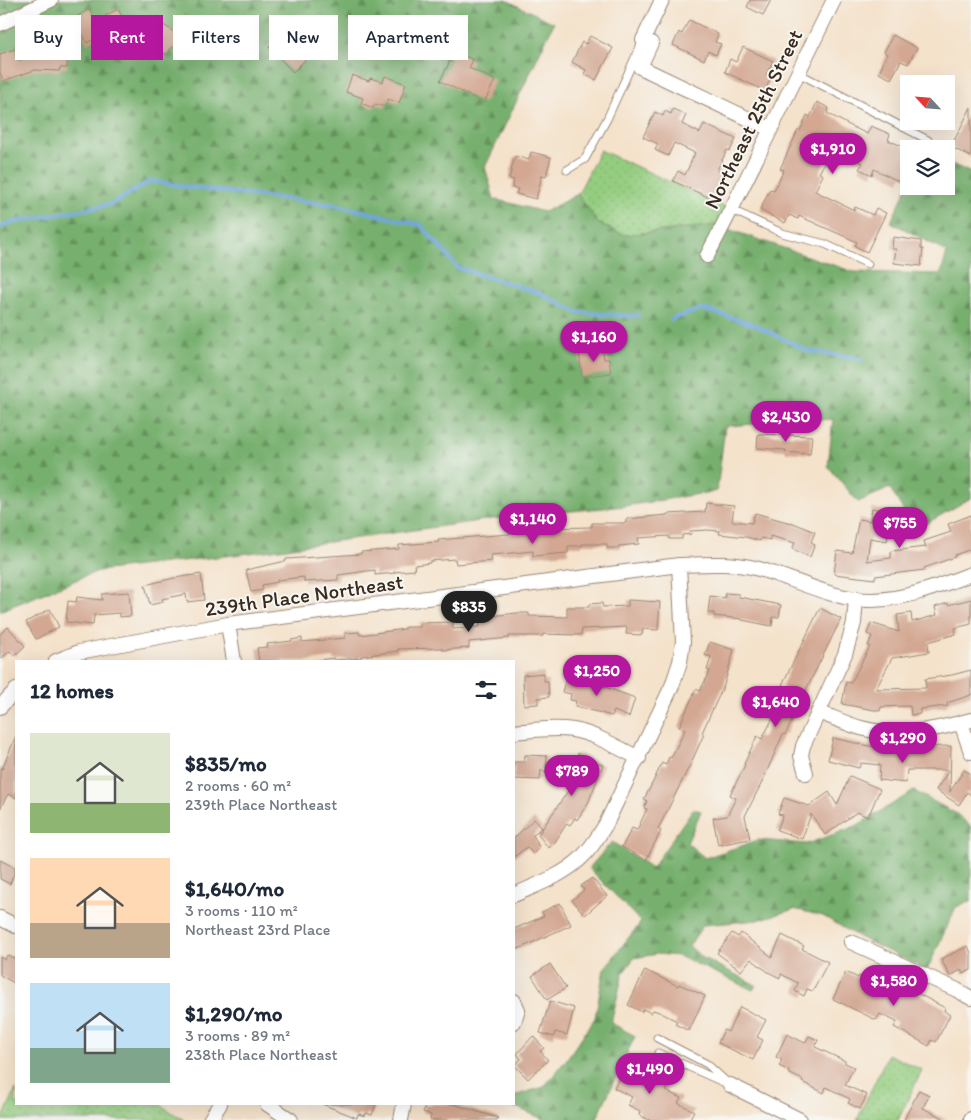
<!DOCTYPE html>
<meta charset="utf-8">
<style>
:root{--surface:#fff;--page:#f6f6f7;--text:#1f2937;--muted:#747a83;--accent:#b5179e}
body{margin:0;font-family:Itim,sans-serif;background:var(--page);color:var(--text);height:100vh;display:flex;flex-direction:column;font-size:19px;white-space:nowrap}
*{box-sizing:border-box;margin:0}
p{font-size:16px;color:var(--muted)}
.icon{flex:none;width:28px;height:28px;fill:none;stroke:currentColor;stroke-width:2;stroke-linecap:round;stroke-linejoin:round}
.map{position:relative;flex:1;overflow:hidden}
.panel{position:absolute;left:15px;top:660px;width:500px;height:445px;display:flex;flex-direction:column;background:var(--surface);border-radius:0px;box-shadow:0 5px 20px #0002}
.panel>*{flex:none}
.top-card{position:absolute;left:15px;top:15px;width:500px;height:45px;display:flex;gap:10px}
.needle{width:32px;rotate:296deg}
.fabs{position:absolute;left:900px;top:75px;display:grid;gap:10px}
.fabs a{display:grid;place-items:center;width:55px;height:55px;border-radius:0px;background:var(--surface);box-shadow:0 5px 20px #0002;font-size:25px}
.price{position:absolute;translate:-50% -42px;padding:0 11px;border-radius:18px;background:var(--accent);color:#fff;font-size:16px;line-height:32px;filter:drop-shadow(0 1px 2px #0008)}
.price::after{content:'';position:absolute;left:50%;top:30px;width:15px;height:11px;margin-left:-8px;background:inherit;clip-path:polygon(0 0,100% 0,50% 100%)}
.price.active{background:#222;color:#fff}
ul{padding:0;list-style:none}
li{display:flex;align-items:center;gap:15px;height:125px;padding:0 15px}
li span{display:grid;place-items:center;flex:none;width:140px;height:100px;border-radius:0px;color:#555}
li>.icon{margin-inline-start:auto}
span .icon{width:60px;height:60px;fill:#fffc;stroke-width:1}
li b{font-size:21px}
h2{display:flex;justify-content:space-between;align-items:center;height:60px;padding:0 15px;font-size:21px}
.tag{padding:0 18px;border-radius:0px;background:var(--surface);box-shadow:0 5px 20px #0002;font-size:18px;line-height:45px}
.tag.active{background:var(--accent);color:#fff}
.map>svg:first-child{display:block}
.forest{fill:url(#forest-firs);stroke:#596d46}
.park{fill:url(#park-dots);stroke:#687c4f}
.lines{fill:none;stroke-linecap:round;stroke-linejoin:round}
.stream{stroke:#71a6de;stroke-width:4}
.building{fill:#d3a792}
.service-casing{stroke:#988674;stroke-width:9}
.minor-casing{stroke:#988674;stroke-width:16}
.service{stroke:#fff;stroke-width:7}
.minor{stroke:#fff;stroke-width:14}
.labels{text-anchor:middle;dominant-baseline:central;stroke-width:4;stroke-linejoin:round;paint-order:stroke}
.street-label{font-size:21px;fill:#3b2a1e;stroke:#f6f6f2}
</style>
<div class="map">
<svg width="971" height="1120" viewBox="0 0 971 1120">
<defs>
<pattern id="forest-firs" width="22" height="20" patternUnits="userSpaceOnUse" patternTransform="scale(1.25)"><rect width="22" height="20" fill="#77b06e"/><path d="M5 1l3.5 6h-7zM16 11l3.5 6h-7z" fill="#638f5a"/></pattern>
<pattern id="park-dots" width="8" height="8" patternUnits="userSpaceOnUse" patternTransform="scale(1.25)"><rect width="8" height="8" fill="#94cd80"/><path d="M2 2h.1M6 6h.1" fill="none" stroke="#80b06e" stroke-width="1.8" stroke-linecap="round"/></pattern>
</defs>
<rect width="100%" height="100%" fill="#f6f6f2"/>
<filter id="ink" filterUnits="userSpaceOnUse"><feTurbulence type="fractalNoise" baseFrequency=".02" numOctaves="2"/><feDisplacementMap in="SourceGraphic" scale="10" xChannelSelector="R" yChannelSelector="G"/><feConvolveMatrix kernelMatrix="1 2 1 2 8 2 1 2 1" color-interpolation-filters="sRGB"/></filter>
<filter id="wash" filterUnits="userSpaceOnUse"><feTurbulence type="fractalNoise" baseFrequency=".0096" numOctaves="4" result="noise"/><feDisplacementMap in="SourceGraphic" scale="20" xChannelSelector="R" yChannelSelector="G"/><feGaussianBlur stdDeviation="1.12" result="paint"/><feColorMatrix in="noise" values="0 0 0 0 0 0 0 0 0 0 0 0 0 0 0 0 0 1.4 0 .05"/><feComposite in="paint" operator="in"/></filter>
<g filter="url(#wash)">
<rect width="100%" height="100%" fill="#f4e2cb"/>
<!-- forest -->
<path class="forest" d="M 0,0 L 506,0 L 554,23 L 485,167 L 494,199 L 544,212 L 578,194 L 598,223 L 624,235 L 716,225 L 854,272 L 941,274 L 947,252 L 891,222 L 909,183 L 909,186 L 946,186 L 946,161 L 971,173 L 971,498 L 915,530 L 890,488 L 858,502 L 828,466 L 833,419 L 725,426 L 717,491 L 625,506 L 507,517 L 258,552 L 98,571 L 0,611 Z
M 914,791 L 957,814 L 971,827 L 971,901 L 956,907 L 927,970 L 859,937 L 823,916 L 794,909 L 758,920 L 703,925 L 689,946 L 703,958 L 756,985 L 753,990 L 679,956 L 657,954 L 634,958 L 623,973 L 611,1023 L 635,1036 L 596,1120 L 545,1120 L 518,1108 L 501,1104 L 514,1104 L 514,1095 L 517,1095 L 544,1087 L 566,1060 L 595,1018 L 604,969 L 641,922 L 589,868 L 612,842 L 652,868 L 693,809 L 701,811 L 687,843 L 705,858 L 759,840 L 807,844 L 856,826 Z"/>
<!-- park -->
<path class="park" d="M 600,150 L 725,207 L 716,225 L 624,235 L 598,223 L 578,194 Z
M 888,1054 L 922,1070 L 898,1120 L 857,1120 Z
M 16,1089 L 16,1104 L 159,1104 L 184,1120 L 2,1120 Z"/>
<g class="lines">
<!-- stream -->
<path class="stream" d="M 0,227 L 10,223 L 112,204 L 150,181 L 195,188 L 336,205 L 421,225 L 458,268 L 540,293 L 577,312 L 628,316 L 639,315
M 672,319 L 702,309 L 753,324 L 808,351 L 862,359"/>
</g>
<g id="blocks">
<!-- building -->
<path class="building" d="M 750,0 L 771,0 L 763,15 L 747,7 Z
M 90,9 L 96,21 L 104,17 L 112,36 L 98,43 L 96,38 L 87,43 L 74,18 Z
M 118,9 L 130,32 L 105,16 Z
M 151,17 L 190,42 L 182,54 L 172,47 L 167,55 L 136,35 L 141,27 L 144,28 Z
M 276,19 L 293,21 L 291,34 L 311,54 L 293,72 L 269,47 L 278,38 L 274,33 Z
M 689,20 L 718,34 L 715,42 L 721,44 L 716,55 L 708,51 L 704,60 L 673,45 L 679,32 L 682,34 Z
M 59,29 L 72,35 L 68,44 L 67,68 L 60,68 L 59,71 L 35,70 L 3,81 L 0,72 L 0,54 L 15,49 L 19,60 L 43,52 L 45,47 L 51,48 Z
M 209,31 L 222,38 L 215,52 L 201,44 Z
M 893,35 L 917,48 L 908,64 L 901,61 L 891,79 L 879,73 L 887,54 L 884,52 Z
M 590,36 L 613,48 L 596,80 L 584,74 L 586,70 L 572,62 L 582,42 L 586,44 Z
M 743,47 L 773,61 L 766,75 L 771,77 L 765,91 L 725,72 L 730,59 L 736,62 Z
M 455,51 L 473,60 L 469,68 L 495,80 L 484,103 L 440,81 Z
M 352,75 L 369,81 L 370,78 L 383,82 L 385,76 L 406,84 L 399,103 L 388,99 L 385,107 L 375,104 L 373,108 L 361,103 L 363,98 L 346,92 Z
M 817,102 L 829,108 L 827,113 L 847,124 L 867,134 L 871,126 L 890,134 L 888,140 L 909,149 L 909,178 L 902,176 L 900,182 L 874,169 L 872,175 L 859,169 L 863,163 L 832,149 L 819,173 L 823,175 L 815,191 L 854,210 L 855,207 L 873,215 L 876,208 L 886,213 L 867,252 L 855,246 L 857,242 L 799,216 L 798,219 L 789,215 L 785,223 L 760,210 L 770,189 L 774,190 L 784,170 L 780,169 L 798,130 L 800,131 L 807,115 L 810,117 Z
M 971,107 L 971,157 L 951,147 Z
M 673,109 L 686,115 L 682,124 L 700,133 L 704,124 L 736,139 L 730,151 L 727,150 L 717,170 L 724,174 L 712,199 L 673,181 L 678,171 L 685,175 L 695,153 L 674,143 L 668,156 L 655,150 L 658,144 L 643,137 L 655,112 L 663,116 L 665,111 L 671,114 Z
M 531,152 L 551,157 L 546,176 L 542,175 L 536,199 L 516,194 L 518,189 L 512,188 L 514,180 L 509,179 L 515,156 L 529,160 Z
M 893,237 L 921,241 L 921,249 L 923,249 L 921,266 L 894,263 L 896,249 L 892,249 Z
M 602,348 L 604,359 L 609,359 L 611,373 L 582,377 L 579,352 Z
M 758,434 L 812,436 L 810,454 L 785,452 L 786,450 L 757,448 Z
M 706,503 L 734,506 L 732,521 L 752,523 L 755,513 L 791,523 L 791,522 L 815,532 L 811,542 L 815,544 L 810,557 L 792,549 L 795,543 L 770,536 L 770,540 L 761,538 L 760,541 L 746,537 L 719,534 L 720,531 L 707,530 L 690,531 L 691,534 L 682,535 L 682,539 L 669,539 L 669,536 L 638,538 L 639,544 L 619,546 L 619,548 L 607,548 L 607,544 L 582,544 L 582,546 L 568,546 L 568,553 L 533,556 L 533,551 L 491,555 L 492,561 L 456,564 L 455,559 L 430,561 L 430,563 L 414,565 L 415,570 L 394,572 L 395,573 L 375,575 L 375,570 L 338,575 L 338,580 L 304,582 L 304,577 L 277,580 L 278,582 L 262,585 L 263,590 L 251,592 L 246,570 L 286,561 L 286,559 L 361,554 L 361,552 L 399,549 L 399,545 L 439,542 L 438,540 L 520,533 L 520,531 L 546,528 L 592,527 L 592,523 L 626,523 L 626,519 L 667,515 L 667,514 L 705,512 Z
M 872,508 L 893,512 L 887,541 L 870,538 L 867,561 L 891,558 L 891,551 L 926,547 L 924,541 L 951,532 L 948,524 L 971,515 L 971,549 L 955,555 L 955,557 L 924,568 L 925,570 L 875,576 L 875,579 L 834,574 L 837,551 L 852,553 L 859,519 L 870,521 Z
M 201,574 L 204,600 L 187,602 L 186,594 L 162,599 L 163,602 L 150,605 L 145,585 L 174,578 Z
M 129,592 L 131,616 L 120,617 L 119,613 L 94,615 L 93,625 L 66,622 L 68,601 L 76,602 L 77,597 L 102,600 L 102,594 Z
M 725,593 L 739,594 L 739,597 L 781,605 L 779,617 L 773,617 L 772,626 L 742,620 L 742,619 L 714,616 L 714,613 L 708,613 L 710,596 L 725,598 Z
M 971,599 L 971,624 L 955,628 L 956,634 L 928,642 L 929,652 L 892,658 L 876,689 L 926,688 L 925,679 L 952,675 L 971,670 L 971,695 L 947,703 L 948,706 L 920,709 L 920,714 L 911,715 L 910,706 L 881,707 L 880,711 L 842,704 L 846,682 L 851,683 L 870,646 L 868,646 L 872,636 L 867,634 L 871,623 L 899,632 L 897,615 L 911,613 L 912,622 L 937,615 L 935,607 L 948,603 L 948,605 Z
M 628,600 L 660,602 L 658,630 L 643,629 L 642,635 L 626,634 L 627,627 L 582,629 L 581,635 L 543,634 L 543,636 L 509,636 L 509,638 L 469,642 L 469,648 L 442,650 L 442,648 L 398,649 L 398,651 L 361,656 L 361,658 L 334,660 L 334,658 L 311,661 L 259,661 L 257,648 L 268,647 L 267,644 L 292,641 L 291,640 L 302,638 L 302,642 L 345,638 L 345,633 L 359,632 L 360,635 L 405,629 L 405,627 L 420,627 L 420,623 L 453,622 L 453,629 L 480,627 L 479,622 L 492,621 L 491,616 L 517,613 L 529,613 L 529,616 L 567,617 L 567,607 L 589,607 L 589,604 L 602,603 L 603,607 L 628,606 Z
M 820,608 L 841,619 L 802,698 L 803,699 L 785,735 L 783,734 L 764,778 L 745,816 L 750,839 L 718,845 L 713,818 L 727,816 L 736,798 L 730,795 L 745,765 L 744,764 L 757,736 L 762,739 L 773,718 L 769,716 L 784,686 L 782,685 Z
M 50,609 L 59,627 L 36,639 L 26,622 Z
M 8,627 L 25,646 L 14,656 L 10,651 L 0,659 L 0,634 Z
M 710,642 L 734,650 L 724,685 L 705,726 L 702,733 L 704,734 L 692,761 L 658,829 L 661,831 L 646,860 L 622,847 L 632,828 L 637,830 L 647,809 L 644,808 L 647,801 L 644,799 L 653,782 L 662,763 L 666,765 L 669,757 L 671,758 L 685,730 L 679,727 L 696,689 L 700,691 L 710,671 L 707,670 L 711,657 L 705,655 Z
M 544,673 L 544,681 L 548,681 L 549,697 L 538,698 L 538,704 L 524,705 L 523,675 Z
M 567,674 L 593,680 L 592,682 L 635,698 L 629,717 L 614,711 L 612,716 L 575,706 L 576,701 L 570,700 L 571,694 L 562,692 Z
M 16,736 L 16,798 L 8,794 L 0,809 L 0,768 L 2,769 Z
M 833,738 L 869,746 L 912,751 L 912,747 L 951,746 L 950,792 L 964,770 L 971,774 L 971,795 L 967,792 L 959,805 L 936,790 L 949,770 L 907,770 L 906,783 L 879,780 L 880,765 L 861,763 L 859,768 L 828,760 Z
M 578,753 L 603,765 L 588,803 L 577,820 L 575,818 L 570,825 L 567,823 L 555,842 L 549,848 L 538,835 L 572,785 L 559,779 L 566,765 L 571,767 Z
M 525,755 L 547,756 L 546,773 L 541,770 L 540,780 L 514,779 L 514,762 L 524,762 Z
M 850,776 L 880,789 L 868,817 L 857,812 L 825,835 L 811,814 L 802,839 L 777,830 L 783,815 L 778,814 L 784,798 L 809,806 L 829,792 L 837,805 Z
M 534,819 L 542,828 L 533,835 L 539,847 L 533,854 L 527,847 L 514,857 L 514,838 Z
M 0,860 L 16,868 L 10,884 L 0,879 Z
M 592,878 L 607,896 L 585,915 L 572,900 L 584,890 L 581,886 Z
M 560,903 L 571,925 L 514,951 L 514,929 L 544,916 L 542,912 Z
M 732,933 L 738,937 L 741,933 L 772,957 L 782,935 L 804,946 L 802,949 L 828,962 L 813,991 L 807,989 L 804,996 L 795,991 L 798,983 L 781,974 L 780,978 L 768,972 L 751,959 L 741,971 L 717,953 Z
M 968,946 L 971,953 L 971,970 L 963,974 L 961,970 L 950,976 L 941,959 Z
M 7,955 L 16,959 L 16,984 L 0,975 L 0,957 L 5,960 Z
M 550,964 L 566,988 L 547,1000 L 532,976 Z
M 645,970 L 678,986 L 679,984 L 705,996 L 689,1031 L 675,1024 L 677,1021 L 659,1012 L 653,1010 L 651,1013 L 643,1009 L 642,1012 L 628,1005 Z
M 846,972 L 858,978 L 859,976 L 875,984 L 879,977 L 914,993 L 915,992 L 945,1008 L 944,1011 L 950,1015 L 936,1042 L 932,1040 L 929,1046 L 894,1027 L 897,1022 L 880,1014 L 876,1020 L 833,999 Z
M 550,1001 L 574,1008 L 567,1035 L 555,1032 L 554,1037 L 540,1033 Z
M 740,1007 L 766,1020 L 757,1037 L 763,1040 L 753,1060 L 718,1043 L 724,1030 L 728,1032 Z
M 787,1034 L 805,1043 L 809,1036 L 818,1040 L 815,1047 L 845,1061 L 845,1063 L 854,1067 L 845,1085 L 867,1095 L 860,1109 L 848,1103 L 850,1099 L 826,1087 L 824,1093 L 802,1082 L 803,1080 L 788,1073 L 789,1071 L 779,1066 L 782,1060 L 776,1057 Z
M 533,1036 L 544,1048 L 540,1051 L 548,1060 L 528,1079 L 514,1065 L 521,1059 L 517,1054 Z
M 628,1060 L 655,1074 L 652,1080 L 668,1088 L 666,1091 L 681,1098 L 678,1103 L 694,1111 L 689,1120 L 649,1120 L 639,1115 L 640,1111 L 628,1105 L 632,1097 L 614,1088 Z
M 919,1090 L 929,1095 L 923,1108 L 947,1120 L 904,1120 Z
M 322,1104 L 376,1104 L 372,1115 L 366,1113 L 365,1116 L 358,1114 L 357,1118 Z
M 426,1104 L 453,1104 L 498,1118 L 497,1120 L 430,1120 L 431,1115 L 423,1112 Z"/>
</g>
</g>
<g filter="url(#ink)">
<use href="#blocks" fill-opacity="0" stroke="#988674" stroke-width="1"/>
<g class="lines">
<defs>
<path id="service" d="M 798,73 L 928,140
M 567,170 L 585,159 L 607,119 L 643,40
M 732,210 L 782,233 L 825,244 L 868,264
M 657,1038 L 707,1064 L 730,1085
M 658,1053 L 725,1083"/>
<path id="minor" d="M 662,0 L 643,40 L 651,43 L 640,67 L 770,129
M 0,24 L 51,0
M 707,256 C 752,172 791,85 834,0
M 228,624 L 234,661
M 56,661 L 79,652 L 228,624 L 679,565 C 705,564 733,562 759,569 C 796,579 832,600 872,600 C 908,599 939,586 971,574
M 0,707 L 16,690
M 818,712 C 832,717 847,724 861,728 C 898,738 935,730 971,720
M 961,723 L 971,752
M 514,732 C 533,730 554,727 573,730 C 596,734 618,748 639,758
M 806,773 L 801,756 L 803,746 L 845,654 L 854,623 L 856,598
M 514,895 C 536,885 562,876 580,859 C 591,849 598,837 606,824 L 672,686 L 680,662 L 683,642 L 679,565
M 0,918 L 16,926
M 851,942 L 957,990 L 971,998
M 514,1001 L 518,1010 L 514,1022
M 730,1085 L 800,1120
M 267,1104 L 291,1120
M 210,1120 L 220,1104
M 401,1120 L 404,1104
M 971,1120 L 971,1119"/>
</defs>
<!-- service casing -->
<use href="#service" class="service-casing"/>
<!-- minor casing -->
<use href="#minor" class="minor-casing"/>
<!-- service -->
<use href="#service" class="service"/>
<!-- minor -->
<use href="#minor" class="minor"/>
</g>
</g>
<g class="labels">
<!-- street labels -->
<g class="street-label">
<text transform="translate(753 119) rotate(-64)">Northeast 25th Street</text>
<text transform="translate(304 595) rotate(-8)">239th Place Northeast</text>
</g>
</g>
</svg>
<div class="fabs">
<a><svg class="needle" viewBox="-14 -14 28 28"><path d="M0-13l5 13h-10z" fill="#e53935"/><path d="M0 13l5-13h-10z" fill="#747a83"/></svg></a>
<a><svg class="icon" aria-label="layers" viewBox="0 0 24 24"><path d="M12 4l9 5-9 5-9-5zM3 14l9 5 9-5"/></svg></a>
</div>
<b class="price" style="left:833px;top:175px">$1,910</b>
<b class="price" style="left:594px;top:363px">$1,160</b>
<b class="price" style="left:786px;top:443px">$2,430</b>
<b class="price" style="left:533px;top:545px">$1,140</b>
<b class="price" style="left:900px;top:549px">$755</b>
<b class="price active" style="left:469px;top:633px">$835</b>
<b class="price" style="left:597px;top:697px">$1,250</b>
<b class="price" style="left:776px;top:728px">$1,640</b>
<b class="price" style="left:903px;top:764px">$1,290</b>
<b class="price" style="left:572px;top:797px">$789</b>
<b class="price" style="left:894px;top:1007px">$1,580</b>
<b class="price" style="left:650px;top:1095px">$1,490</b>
<div class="top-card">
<a class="tag">Buy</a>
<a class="tag active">Rent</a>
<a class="tag">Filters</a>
<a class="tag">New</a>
<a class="tag">Apartment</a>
</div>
<section class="panel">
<h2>12 homes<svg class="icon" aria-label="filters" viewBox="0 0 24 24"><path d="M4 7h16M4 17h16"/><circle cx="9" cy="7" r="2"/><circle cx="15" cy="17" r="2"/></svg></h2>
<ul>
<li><span style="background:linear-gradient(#dfe7d0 70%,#8fb573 0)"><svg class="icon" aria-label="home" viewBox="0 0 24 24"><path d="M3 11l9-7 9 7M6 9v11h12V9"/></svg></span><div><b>$835/mo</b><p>2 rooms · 60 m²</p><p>239th Place Northeast</p></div></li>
<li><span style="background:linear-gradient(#ffd9b3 65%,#b9a48a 0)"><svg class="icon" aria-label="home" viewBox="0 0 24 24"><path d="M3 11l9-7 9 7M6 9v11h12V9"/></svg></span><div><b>$1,640/mo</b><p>3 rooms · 110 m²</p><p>Northeast 23rd Place</p></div></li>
<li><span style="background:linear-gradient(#bfe0f5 65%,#7fa58c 0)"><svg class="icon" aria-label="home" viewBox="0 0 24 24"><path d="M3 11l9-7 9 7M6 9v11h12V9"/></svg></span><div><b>$1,290/mo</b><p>3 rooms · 89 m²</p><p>238th Place Northeast</p></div></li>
</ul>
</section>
</div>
